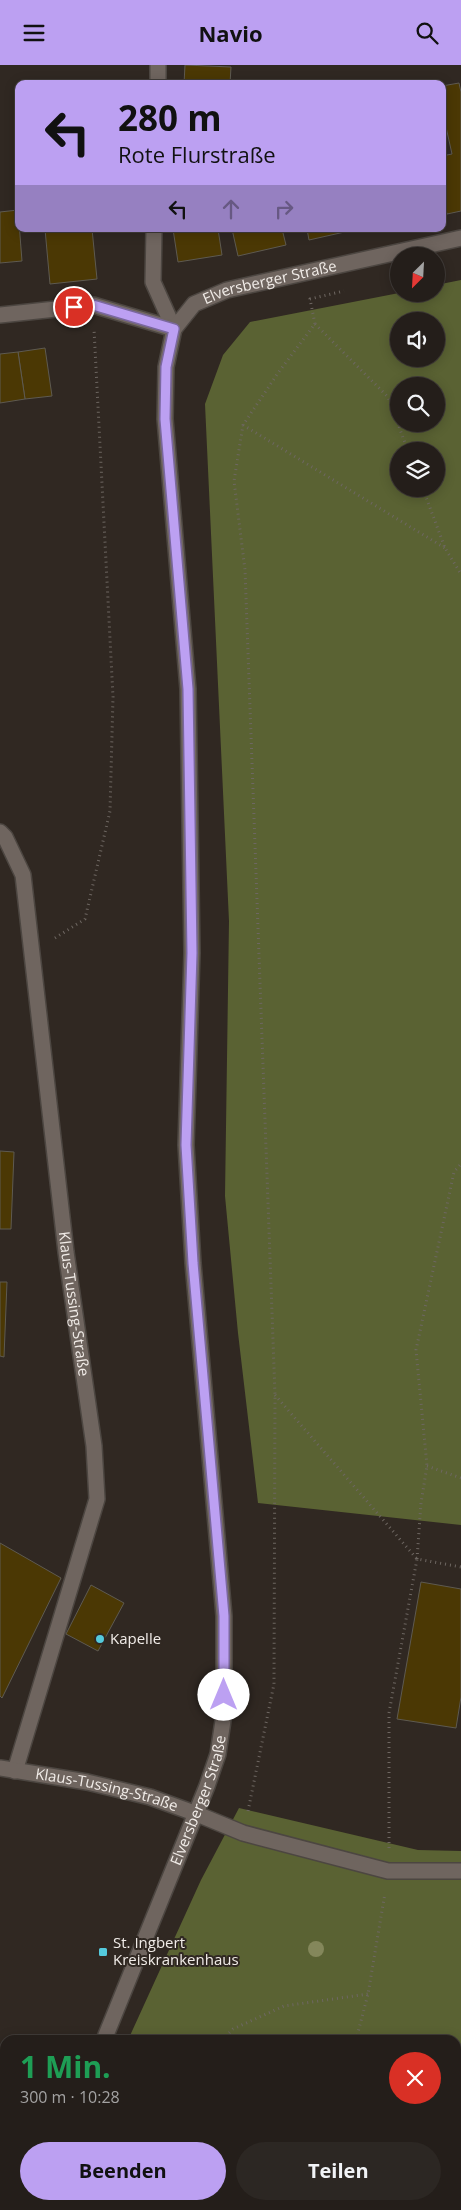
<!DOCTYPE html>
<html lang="de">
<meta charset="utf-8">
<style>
body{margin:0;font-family:"Open Sans",sans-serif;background:#2c2723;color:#f1f3f6;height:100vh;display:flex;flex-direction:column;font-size:19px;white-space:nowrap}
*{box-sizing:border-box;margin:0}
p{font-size:16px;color:#a3a2a2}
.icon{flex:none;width:28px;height:28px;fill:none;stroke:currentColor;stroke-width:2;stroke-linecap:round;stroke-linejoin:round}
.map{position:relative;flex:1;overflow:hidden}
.side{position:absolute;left:0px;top:1970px;width:461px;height:175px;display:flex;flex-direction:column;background:#241e1a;border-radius:15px 15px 0 0;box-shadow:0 2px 12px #0003,0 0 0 1px #413c39}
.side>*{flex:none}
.banner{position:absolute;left:15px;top:15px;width:431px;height:152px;border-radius:10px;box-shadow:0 2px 12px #0003,0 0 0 1px #413c39;background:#bca0f2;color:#111;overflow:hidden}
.needle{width:32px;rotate:204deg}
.controls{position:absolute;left:390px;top:182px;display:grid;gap:10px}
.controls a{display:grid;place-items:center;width:55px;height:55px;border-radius:50%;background:#241e1a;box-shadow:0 2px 12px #0003,0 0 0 1px #413c39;font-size:25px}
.pin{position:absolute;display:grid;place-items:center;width:42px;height:42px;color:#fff;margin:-21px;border:2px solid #fff;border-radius:50%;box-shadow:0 1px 5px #0007}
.me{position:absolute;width:55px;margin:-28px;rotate:0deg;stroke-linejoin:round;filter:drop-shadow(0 0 4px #0008)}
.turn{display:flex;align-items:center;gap:18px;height:105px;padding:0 20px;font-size:22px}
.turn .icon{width:65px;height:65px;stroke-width:2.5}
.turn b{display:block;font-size:35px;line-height:42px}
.lanes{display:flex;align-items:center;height:48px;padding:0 20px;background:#0003;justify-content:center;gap:25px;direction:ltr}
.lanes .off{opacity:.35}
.round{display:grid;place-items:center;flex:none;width:52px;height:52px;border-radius:26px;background:#2c2723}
.headline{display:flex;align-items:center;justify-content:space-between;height:85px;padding:0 20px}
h1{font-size:30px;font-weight:700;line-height:38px;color:#1e9e55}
.cta{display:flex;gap:10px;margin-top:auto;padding:10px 20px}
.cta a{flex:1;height:58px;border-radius:30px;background:#bca0f2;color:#111;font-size:20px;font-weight:700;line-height:58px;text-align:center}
.cta a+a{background:#2c2723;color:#f1f3f6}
header{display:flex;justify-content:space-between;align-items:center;height:65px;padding:0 20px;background:#bca0f2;color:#111;font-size:22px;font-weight:700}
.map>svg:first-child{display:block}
.forest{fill:#5a6233;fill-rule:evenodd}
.building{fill:#4b3804;stroke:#5e5a51}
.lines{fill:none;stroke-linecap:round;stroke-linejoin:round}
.service-casing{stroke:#4c4641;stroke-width:18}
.minor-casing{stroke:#4c4641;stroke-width:18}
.secondary-casing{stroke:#4c4641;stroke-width:18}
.path{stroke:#6e6762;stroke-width:3;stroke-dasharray:1 4;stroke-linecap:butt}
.service{stroke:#6f655f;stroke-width:15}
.minor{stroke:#6f655f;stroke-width:15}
.secondary{stroke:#6f655f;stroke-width:15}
.tree{fill:#84875b}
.route-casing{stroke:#7a689d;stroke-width:12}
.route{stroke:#bca0f2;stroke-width:9}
.poi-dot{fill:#54cadd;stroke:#302822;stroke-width:2}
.labels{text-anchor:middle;stroke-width:4;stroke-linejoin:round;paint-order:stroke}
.street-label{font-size:15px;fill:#f1ece8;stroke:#302822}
.poi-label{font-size:15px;fill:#f1ece8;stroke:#302822;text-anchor:start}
</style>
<header><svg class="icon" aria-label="menu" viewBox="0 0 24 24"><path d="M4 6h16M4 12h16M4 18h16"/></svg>Navio<svg class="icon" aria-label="search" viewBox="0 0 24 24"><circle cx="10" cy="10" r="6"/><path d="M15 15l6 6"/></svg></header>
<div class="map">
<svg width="461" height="2145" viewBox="0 0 461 2145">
<rect width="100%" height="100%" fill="#302822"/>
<g class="forest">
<path d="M461,215V1460L258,1438L238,1268L225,1131L229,856L205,339L223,290L250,257L399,228L436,229V220ZM399,256H436V294H399ZM399,321H436V359H399ZM399,386H436V424H399Z"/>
<polygon points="239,1743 418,1785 461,1786 461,2145 51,2145 53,2140 456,2140 456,1975 128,1975 201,1815"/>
</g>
<g class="building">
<polygon points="185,0 231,2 230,19 184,19"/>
<polygon points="459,18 461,27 461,146 447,149 442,129 442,91 452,89 442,44 442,21"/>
<polygon points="18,145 22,196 0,198 0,147"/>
<polygon points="45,164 92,164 97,214 50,219"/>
<polygon points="173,164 218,164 222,190 178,197"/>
<polygon points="232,164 282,164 286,180 238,191"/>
<polygon points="307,164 349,164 349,166 309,175"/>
<polygon points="45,283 52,331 25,334 18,287"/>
<polygon points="18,287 25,334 0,338 0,289"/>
<polygon points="0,1086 14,1087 11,1164 0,1164"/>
<polygon points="0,1217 7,1217 4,1292 0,1291"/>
<polygon points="0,1478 61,1513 2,1633 0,1631"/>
<polygon points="421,1517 461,1524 461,1632 456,1663 397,1654"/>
<polygon points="91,1520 124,1538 98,1586 66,1569"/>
<polygon points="0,1984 5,1987 5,2037 0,2048"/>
</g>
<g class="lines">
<g class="service-casing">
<polyline id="service" points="197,1749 243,1768 388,1806 461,1806"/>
</g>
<g class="minor-casing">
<g id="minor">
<polyline points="158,19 158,0"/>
<polyline points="154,164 153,217 174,264"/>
<polyline points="0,250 93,240 174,264"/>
<path id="s1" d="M0,767L5,772L23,810L66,1187L94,1381L97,1434L15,1706"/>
<path id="s2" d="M0,1703L87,1717L150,1732L197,1749"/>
</g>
</g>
<g class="secondary-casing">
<g id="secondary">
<path id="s3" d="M104,1975L207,1721L218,1689L224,1649V1551L193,1198L186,1080L192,888L188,624L165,354L166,302L174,264L194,239L227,225L461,173"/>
<polyline points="24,2145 26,2140"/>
</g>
</g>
<g class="path">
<polyline points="315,259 388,332 408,386"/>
<polyline points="243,360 445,483"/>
<polyline points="423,424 445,483 461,509"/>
<polyline points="55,873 85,854 110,746 113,632 94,264"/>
<polyline points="275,1330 417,1494"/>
<polyline points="427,1401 461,1413"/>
<polyline points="417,1494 421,1438 427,1401 416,1285 454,1107 461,1099"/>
<polyline points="248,1746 274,1619 275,1330 245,505 234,416 243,360 278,308 315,259 310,234 344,226"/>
<polyline points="389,1783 389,1648 417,1494 461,1502"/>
<polyline points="222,1975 233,1964 284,1941 368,1929"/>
<polyline points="356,1975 368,1929 385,1828"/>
<polyline points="421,2140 424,2145"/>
<polyline points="79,2145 81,2140"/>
<polyline points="297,2145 298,2140"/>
</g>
<use href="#service" class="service"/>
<use href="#minor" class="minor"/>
<use href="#secondary" class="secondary"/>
</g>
<circle class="tree" cx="316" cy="1884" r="8"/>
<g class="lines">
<g class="route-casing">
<polyline id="route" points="74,242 93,240 174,264 166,302 165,354 188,624 192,888 186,1080 193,1198 224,1551 224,1630"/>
</g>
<use href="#route" class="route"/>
</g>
<g class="poi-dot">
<circle cx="100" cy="1574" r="5"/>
<rect x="98" y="1882" width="10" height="10" rx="2.5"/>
</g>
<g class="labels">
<g class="street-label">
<text dy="5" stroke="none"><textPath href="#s3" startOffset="1848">Elversberger Straße</textPath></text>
<text dy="5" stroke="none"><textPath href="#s1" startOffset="481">Klaus-Tussing-Straße</textPath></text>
<text dy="5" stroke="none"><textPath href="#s2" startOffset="109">Klaus-Tussing-Straße</textPath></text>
<text dy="5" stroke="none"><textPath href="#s3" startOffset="258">Elversberger Straße</textPath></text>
</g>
<g class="poi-label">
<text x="110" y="1579">Kapelle</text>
<text x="113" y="1883">St. Ingbert<tspan x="113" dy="17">Kreiskrankenhaus</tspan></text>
</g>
</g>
</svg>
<div class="controls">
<a><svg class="needle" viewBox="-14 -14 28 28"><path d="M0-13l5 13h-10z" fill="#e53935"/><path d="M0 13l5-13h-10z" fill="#a3a2a2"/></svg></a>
<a><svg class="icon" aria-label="sound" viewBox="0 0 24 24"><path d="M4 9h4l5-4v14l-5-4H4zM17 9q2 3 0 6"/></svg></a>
<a><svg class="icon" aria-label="search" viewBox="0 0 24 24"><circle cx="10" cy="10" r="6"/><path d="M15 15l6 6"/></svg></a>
<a><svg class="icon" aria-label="layers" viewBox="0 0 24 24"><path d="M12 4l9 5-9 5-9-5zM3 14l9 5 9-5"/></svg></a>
</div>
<div class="pin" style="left:74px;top:242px;background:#d93025"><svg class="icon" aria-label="arrive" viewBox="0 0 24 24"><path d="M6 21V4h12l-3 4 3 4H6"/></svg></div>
<svg class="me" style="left:224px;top:1630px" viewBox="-20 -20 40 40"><circle r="19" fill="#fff"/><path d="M0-13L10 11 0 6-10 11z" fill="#bca0f2"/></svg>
<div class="banner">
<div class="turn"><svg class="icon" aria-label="left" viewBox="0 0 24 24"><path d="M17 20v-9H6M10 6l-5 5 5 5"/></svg><div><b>280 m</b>Rote Flurstraße</div></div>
<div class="lanes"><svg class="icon" aria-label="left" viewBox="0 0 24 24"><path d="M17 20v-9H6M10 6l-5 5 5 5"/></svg><svg class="icon off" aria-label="ahead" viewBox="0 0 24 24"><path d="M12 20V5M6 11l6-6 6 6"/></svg><svg class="icon off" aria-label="right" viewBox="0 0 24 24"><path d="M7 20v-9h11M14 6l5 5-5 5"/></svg></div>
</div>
<section class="side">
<div class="headline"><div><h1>1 Min.</h1><p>300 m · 10:28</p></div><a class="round" style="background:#d93025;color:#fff"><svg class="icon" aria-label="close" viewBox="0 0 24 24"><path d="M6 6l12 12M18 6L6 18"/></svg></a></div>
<div class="cta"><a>Beenden</a><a>Teilen</a></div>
</section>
</div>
